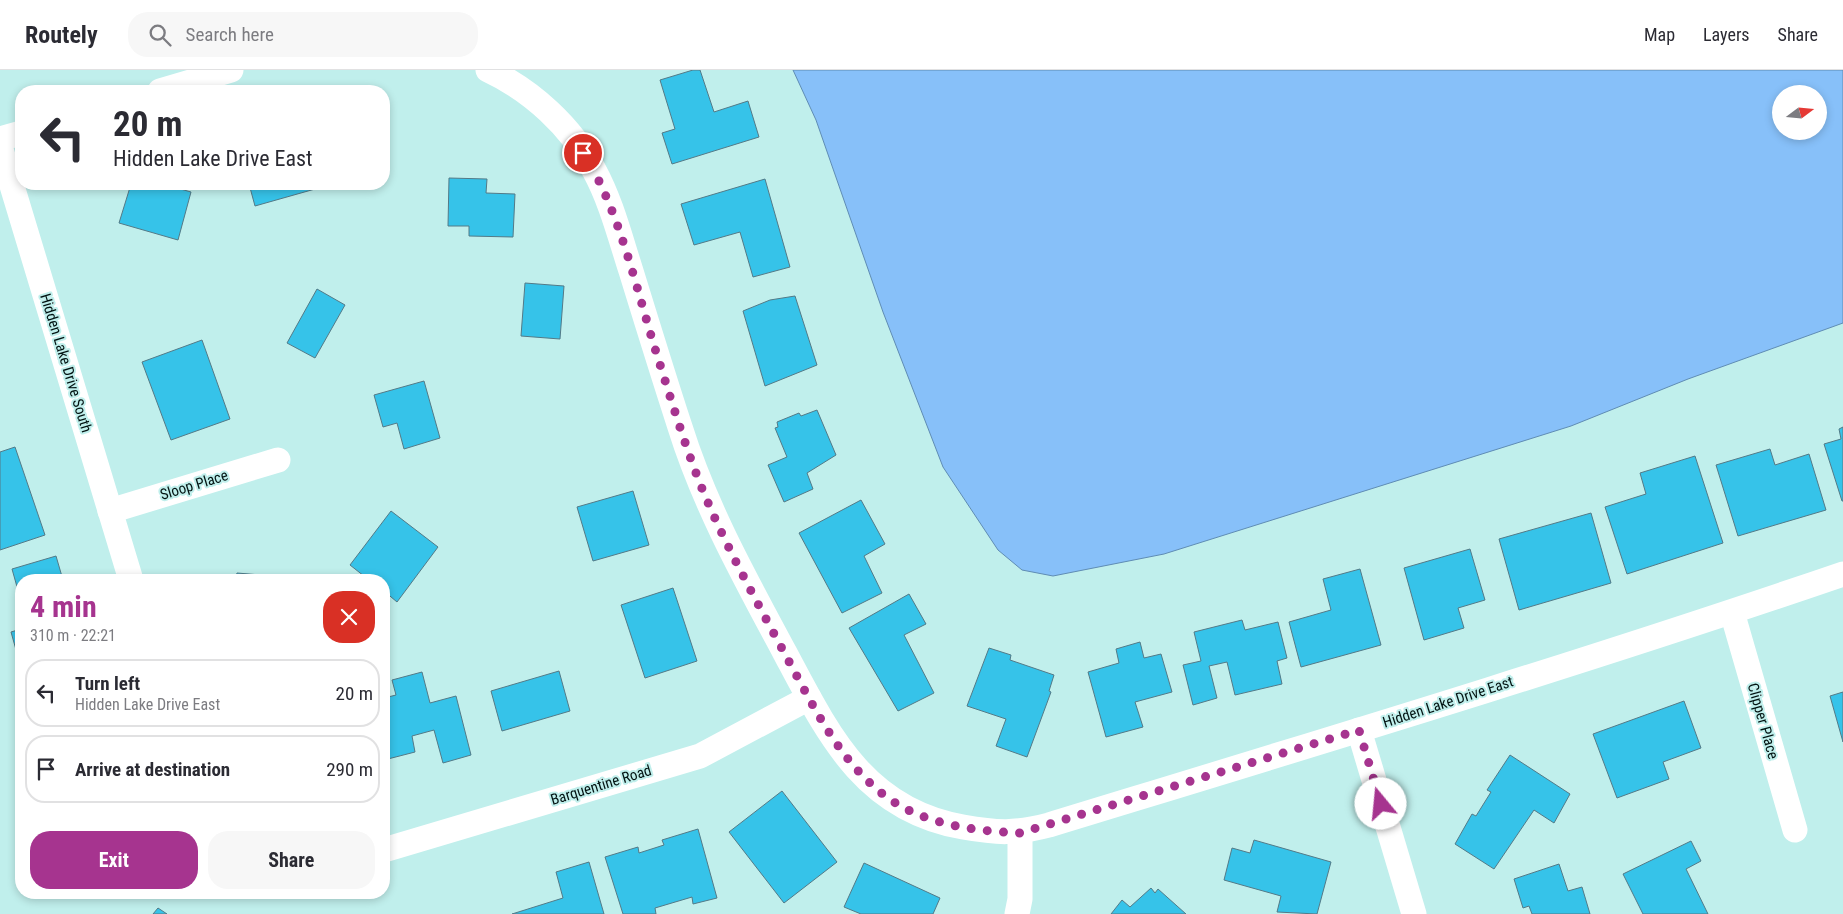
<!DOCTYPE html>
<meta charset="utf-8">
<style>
body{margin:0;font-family:"Roboto Condensed",sans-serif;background:#f7f7f7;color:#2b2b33;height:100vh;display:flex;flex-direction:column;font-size:19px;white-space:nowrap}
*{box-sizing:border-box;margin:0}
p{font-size:16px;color:#7c7c81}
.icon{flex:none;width:28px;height:28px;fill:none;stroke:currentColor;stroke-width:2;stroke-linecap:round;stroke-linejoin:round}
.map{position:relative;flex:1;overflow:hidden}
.panel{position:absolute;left:15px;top:504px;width:375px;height:325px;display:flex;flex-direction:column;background:#fff;border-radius:20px;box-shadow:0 2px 8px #0003}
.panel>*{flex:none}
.top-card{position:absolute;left:15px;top:15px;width:375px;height:105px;border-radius:20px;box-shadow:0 2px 8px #0003;background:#fff;color:#2b2b33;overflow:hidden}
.needle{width:32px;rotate:74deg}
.buttons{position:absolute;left:1772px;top:15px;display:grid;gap:10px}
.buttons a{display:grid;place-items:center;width:55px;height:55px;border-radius:50%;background:#fff;box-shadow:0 2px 8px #0003;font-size:25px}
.pin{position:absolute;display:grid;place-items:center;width:42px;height:42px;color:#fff;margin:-21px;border:2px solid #fff;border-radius:50%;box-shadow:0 1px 5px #0007}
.me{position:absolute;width:55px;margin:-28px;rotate:343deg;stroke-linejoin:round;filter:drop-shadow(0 0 4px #0008)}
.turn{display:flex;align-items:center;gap:18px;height:105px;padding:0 15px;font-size:22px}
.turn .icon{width:65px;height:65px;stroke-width:2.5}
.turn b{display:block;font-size:35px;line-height:42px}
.round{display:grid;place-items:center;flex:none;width:52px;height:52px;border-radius:20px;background:#f7f7f7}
.overview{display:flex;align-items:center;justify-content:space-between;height:85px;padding:0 15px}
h1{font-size:30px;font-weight:700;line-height:38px;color:#a6348f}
.cta{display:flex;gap:10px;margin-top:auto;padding:10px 15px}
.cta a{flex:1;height:58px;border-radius:20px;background:#a6348f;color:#fff;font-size:20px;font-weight:700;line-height:58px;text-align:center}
.cta a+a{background:#f7f7f7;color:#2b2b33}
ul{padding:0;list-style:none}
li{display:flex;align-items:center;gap:15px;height:68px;margin:0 10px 8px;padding:0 5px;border:2px solid #e1e1e2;border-radius:20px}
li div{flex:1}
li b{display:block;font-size:19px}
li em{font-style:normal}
header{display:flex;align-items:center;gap:30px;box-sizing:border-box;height:70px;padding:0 25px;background:#fff;border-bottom:1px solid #e1e1e2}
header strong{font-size:24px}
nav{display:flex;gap:28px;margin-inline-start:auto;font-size:18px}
.search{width:350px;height:45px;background:#f7f7f7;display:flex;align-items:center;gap:12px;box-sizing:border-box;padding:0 18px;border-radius:20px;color:#7c7c81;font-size:19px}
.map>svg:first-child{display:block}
.water{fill:#87c0f9;stroke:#5f8cb4;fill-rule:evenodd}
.building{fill:#36c3e9;stroke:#537a87}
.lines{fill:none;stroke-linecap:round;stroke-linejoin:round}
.minor{stroke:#fff;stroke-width:25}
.route{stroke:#a6348f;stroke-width:9;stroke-dasharray:0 16.2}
.labels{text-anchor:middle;stroke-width:4;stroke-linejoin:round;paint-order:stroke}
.street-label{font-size:15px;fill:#031312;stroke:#c0efec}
</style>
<header>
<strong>Routely</strong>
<div class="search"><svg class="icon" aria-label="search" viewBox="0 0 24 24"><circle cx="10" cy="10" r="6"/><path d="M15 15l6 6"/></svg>Search here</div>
<nav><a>Map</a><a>Layers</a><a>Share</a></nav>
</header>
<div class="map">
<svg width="1843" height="844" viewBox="0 0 1843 844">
<rect width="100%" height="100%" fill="#c0efec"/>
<path class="water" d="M793,0H1843V253L1688,309L1571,356L1164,484L1053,506L1022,500L998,480L943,397L883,242L816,50ZM1781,24H1819V61H1781Z"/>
<g class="building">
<polygon points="693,0 700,0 714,42 748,31 759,67 672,94 662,63 675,59 660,10"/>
<polygon points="449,108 487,109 486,123 515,124 513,167 469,166 469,156 448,156"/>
<polygon points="765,109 790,197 753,207 740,162 694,175 681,134"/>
<polygon points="131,114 163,114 191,122 178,170 119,153"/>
<polygon points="249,114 313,114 315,119 255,136"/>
<polygon points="525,213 564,216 560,269 521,266"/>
<polygon points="317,219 345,235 315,288 287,273"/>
<polygon points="795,226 817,295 765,316 743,241 770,230"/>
<polygon points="202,270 230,349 171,370 142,292"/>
<polygon points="424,311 440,368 404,379 397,353 383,357 374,325"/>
<polygon points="817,340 836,385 807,403 813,419 784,432 768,395 787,387 775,358 778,357 777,352 799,343 801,346"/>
<polygon points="1843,357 1843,431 1842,431 1824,374 1841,369 1839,359"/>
<polygon points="15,377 45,465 0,480 0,382"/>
<polygon points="1770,379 1775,395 1809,384 1826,440 1738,466 1716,395"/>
<polygon points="1695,386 1723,473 1627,504 1605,437 1646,424 1640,403"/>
<polygon points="633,421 649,475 593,491 577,437"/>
<polygon points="861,430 885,474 864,486 882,523 842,543 799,463"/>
<polygon points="391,441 438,477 397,532 384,521 384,510 369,510 350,495"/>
<polygon points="1591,443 1611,513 1519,540 1499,469"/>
<polygon points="1470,479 1485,530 1458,538 1464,558 1424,570 1404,498"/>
<polygon points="56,486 63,510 21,510 21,531 12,499"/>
<polygon points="1360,499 1381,575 1301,597 1289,552 1331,540 1323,509"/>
<polygon points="237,503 308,509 235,510"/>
<polygon points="673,518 697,591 645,608 621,535"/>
<polygon points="909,524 926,554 904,565 934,623 898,641 849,558"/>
<polygon points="1242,550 1245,560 1278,552 1287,588 1277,591 1282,614 1235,625 1227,592 1209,596 1217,628 1193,635 1183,595 1201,591 1194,562"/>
<polygon points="21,559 21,594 20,594 11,562"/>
<polygon points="1140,572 1144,588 1161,584 1172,622 1135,632 1143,657 1106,667 1088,602 1119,593 1116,579"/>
<polygon points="989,578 1011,585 1010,590 1054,605 1049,621 1051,622 1027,687 996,676 1006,649 967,636"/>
<polygon points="559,601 570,641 502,661 491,621"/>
<polygon points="422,602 430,633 456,626 471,685 443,693 434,660 412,666 415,682 384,690 384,628 396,625 392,610"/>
<polygon points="1843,622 1843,672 1830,626"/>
<polygon points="1684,631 1701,678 1663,692 1669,709 1617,728 1593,664"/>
<polygon points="1510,685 1570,724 1554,753 1534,740 1494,799 1455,774 1472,744 1476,746 1491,722 1487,720"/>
<polygon points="782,721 837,792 784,833 729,762"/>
<polygon points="698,759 717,828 693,834 692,827 655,838 656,844 623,844 605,787 638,777 639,783 664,775 662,770"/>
<polygon points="1254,770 1331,792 1317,844 1277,842 1281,826 1224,810 1232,778 1250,783"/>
<polygon points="1691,771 1701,791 1686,799 1708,844 1643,844 1623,804"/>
<polygon points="589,792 604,844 512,844 563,828 556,802"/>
<polygon points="864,793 940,828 933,844 861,844 844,837"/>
<polygon points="1559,794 1568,821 1582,817 1590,844 1532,844 1529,836 1523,838 1514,809"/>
<polygon points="1151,818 1155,823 1158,819 1186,844 1111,844 1122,830 1130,837"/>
<polygon points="158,838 167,844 153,844"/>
</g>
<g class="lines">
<g class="minor">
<path d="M488,0C531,20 572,57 594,100C611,131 620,167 631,201C647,253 663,305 680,357C705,437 746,510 785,583C828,664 864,740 963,757C997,763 1015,764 1049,755C1314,674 1580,594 1843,504"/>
<polyline points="160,21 231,0"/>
<polyline points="0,69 21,63"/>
<polyline points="0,76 131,510"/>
<polyline points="110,441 278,390"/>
<polyline points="1732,542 1795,760"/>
<polyline points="1359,660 1414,844"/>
<polyline points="384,780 700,686 809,628"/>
<polyline points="1017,844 1020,829 1020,763"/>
</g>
</g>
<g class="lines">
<path class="route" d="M583,83C619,137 637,222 657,285C671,329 684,373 701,416C725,475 756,530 786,586C814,637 840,693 888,728C926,755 975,761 1020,763L1359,660L1381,734"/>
</g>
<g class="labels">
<g class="street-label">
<text transform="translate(66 293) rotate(73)" y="5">Hidden Lake Drive South</text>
<text transform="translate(194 415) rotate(-17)" y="5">Sloop Place</text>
<text transform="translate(1448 632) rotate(-18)" y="5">Hidden Lake Drive East</text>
<text transform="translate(1763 651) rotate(74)" y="5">Clipper Place</text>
<text transform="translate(601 715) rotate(-17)" y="5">Barquentine Road</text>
</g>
</g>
</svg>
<div class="buttons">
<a><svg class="needle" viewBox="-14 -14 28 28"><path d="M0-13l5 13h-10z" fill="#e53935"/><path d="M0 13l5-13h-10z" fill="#7c7c81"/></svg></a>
</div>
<div class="pin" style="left:583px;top:83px;background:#d93025"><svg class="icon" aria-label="arrive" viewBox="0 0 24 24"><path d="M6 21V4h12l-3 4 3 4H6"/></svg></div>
<svg class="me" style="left:1381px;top:734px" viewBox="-20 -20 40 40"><circle r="19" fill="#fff"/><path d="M0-13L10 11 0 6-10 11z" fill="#a6348f"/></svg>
<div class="top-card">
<div class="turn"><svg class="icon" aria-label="left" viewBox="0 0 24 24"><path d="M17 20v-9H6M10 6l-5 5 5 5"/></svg><div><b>20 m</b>Hidden Lake Drive East</div></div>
</div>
<section class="panel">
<div class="overview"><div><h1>4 min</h1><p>310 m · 22:21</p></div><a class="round" style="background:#d93025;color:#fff"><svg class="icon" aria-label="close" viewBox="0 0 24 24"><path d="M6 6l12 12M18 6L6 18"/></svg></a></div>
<ul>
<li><svg class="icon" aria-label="left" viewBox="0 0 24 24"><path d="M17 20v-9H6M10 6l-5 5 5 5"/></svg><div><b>Turn left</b><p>Hidden Lake Drive East</p></div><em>20 m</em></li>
<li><svg class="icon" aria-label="arrive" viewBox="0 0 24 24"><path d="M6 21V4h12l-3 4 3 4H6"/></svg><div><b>Arrive at destination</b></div><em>290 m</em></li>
</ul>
<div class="cta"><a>Exit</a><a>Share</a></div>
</section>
</div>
